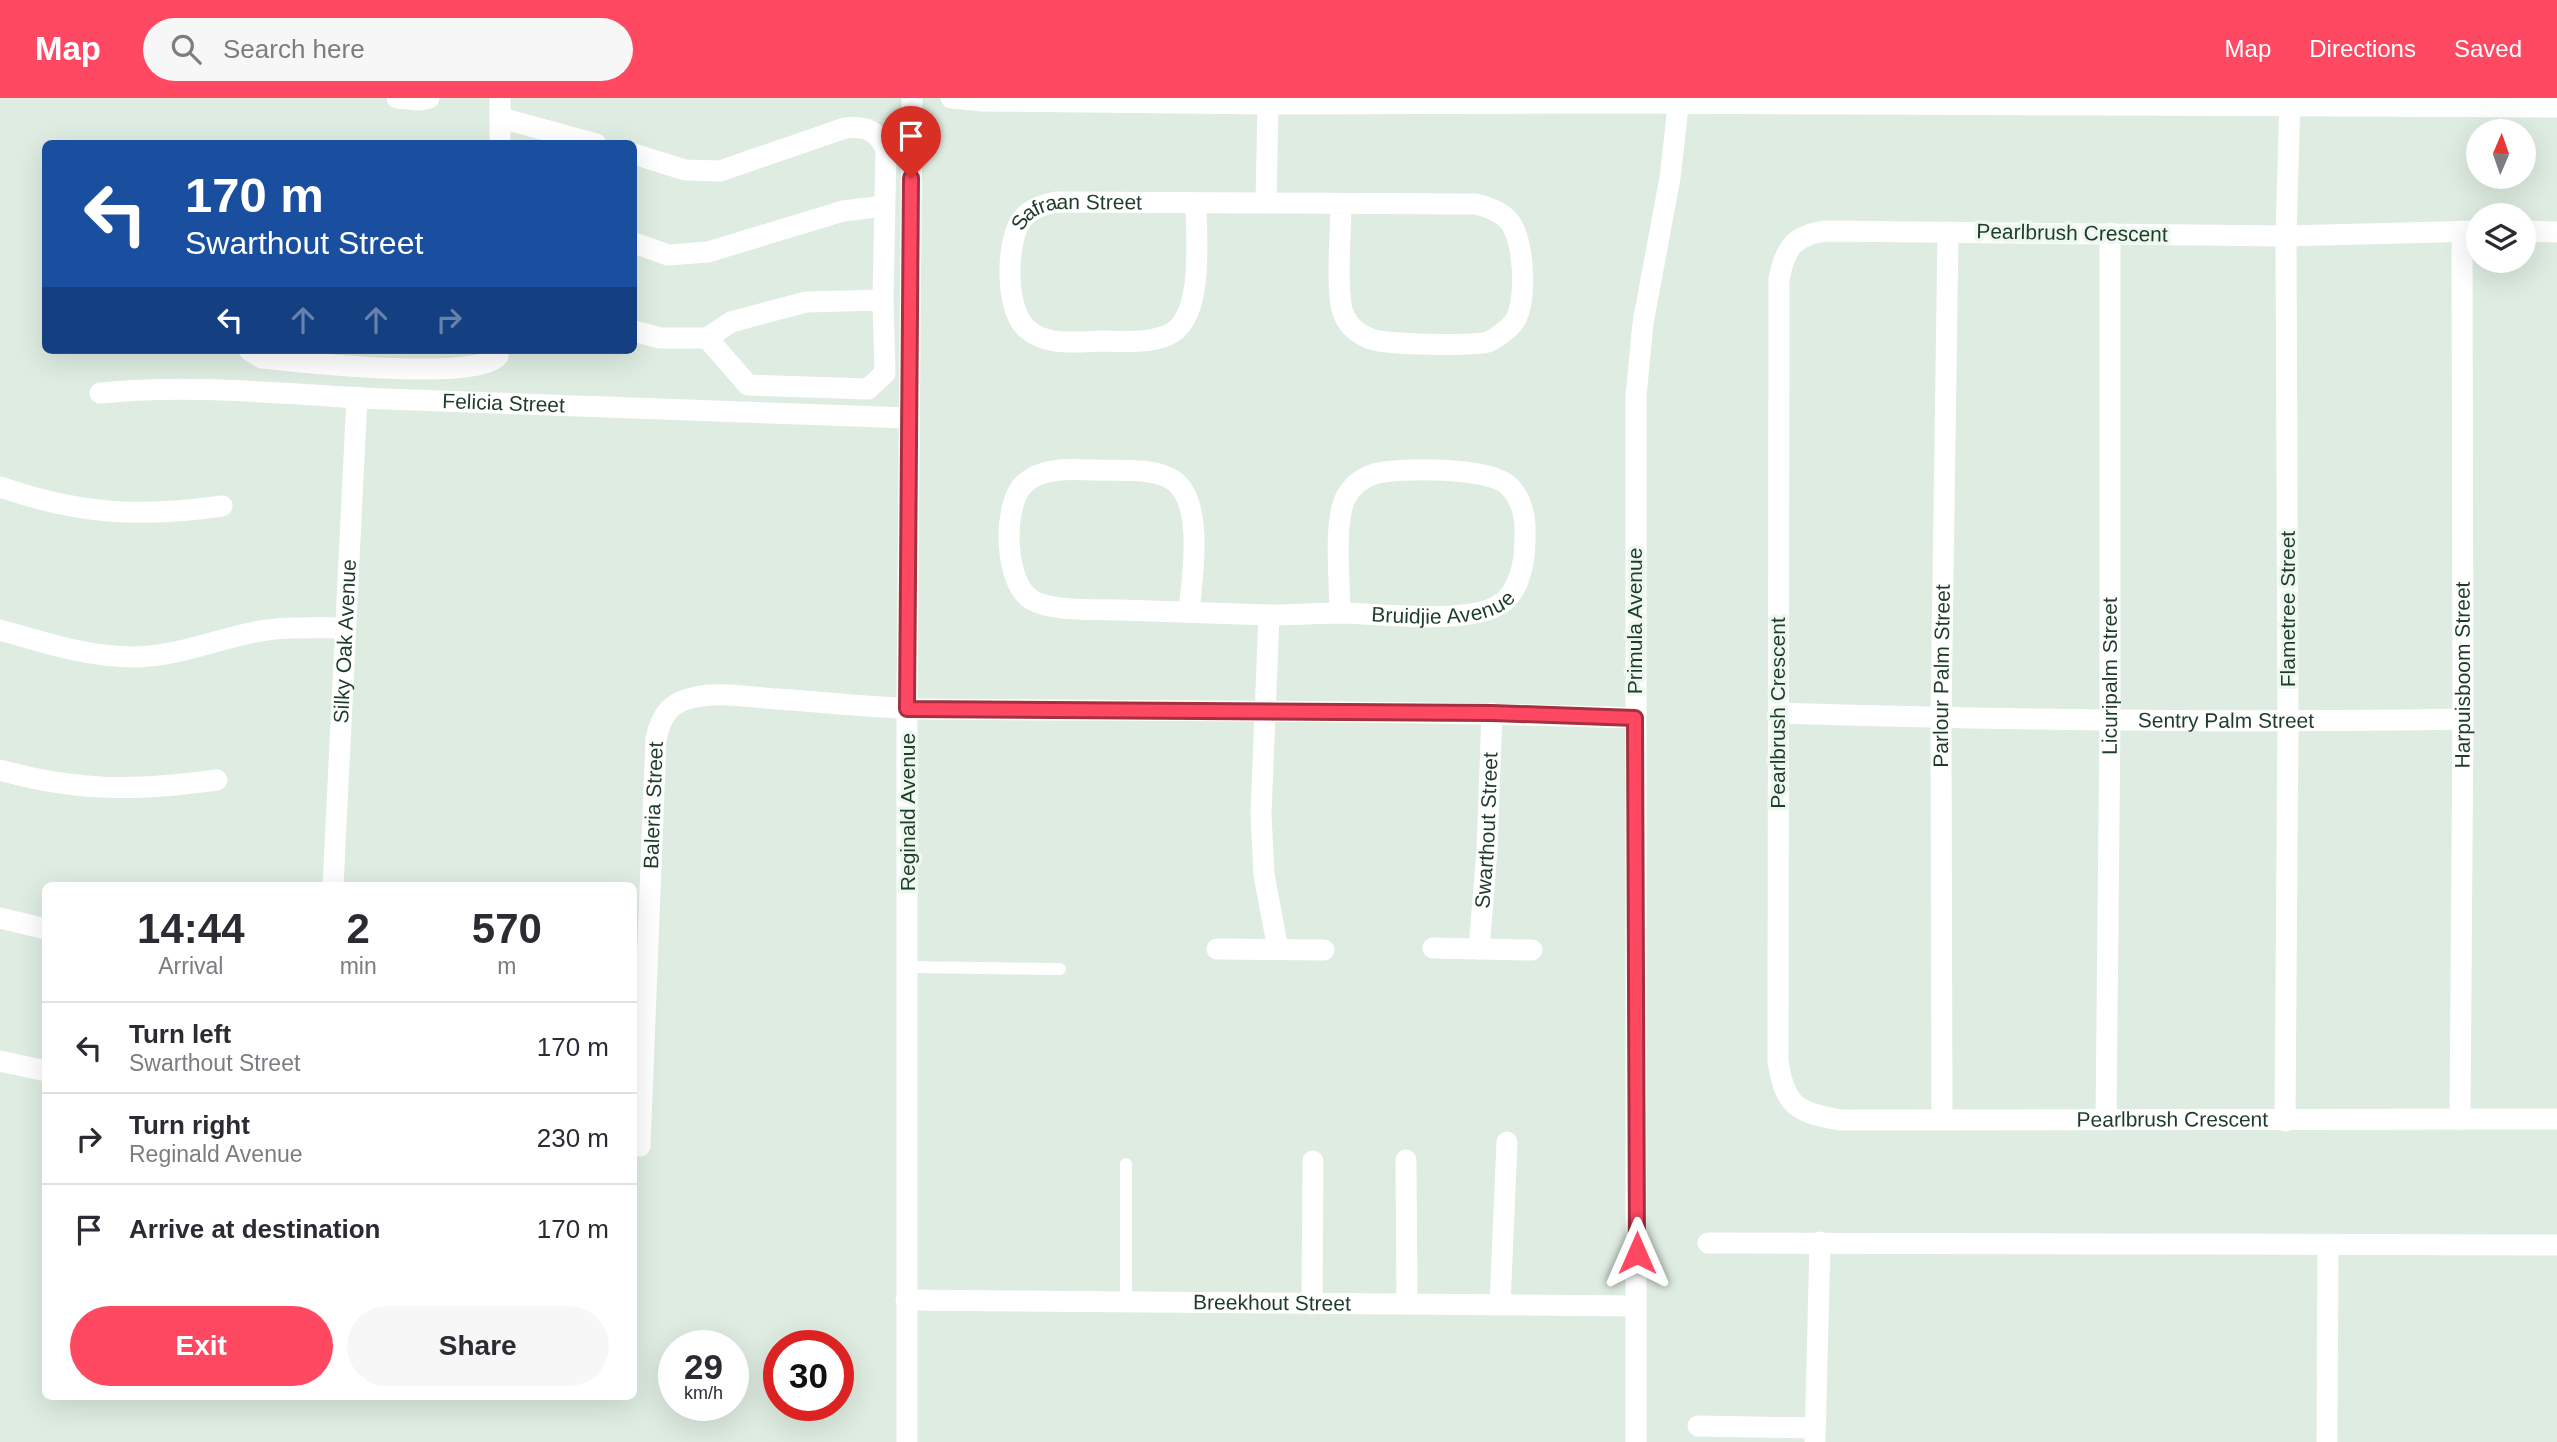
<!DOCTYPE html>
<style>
body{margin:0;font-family:Helvetica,sans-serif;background:#f7f7f7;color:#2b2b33;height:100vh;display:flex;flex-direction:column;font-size:26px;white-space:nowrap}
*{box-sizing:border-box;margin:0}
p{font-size:23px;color:#7c7c81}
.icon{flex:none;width:38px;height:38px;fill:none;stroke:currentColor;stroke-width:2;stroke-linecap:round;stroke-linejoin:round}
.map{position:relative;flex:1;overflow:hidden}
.sheet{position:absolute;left:42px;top:784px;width:595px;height:518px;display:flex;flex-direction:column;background:#fff;border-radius:10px;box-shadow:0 7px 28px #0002}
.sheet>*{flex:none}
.top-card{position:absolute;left:42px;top:42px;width:595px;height:214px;border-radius:10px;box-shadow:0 7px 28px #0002;background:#1a4fa0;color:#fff;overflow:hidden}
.needle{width:46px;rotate:2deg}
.tools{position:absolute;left:2466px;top:21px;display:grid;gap:14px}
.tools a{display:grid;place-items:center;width:70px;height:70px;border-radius:50%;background:#fff;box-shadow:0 7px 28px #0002;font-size:35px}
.speed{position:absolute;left:658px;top:1232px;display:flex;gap:14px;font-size:35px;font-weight:700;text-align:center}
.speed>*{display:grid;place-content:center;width:91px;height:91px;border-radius:50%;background:#fff;box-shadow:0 7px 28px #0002;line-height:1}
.speed small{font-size:18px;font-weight:400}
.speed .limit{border:10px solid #d22;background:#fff;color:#111}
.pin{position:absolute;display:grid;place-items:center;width:60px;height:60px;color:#fff;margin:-72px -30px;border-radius:50% 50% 50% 0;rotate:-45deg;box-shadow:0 0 7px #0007}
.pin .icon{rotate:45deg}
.me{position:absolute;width:77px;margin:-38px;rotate:0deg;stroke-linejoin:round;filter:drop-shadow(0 0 5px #0008)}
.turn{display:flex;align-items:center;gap:24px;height:147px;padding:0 28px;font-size:32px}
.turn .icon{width:91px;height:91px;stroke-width:2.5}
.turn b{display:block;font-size:49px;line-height:60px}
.lanes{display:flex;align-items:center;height:66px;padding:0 28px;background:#0003;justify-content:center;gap:35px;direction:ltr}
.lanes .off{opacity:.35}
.eta{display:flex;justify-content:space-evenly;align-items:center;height:119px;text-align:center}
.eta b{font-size:42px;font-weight:700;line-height:49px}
.primary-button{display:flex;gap:14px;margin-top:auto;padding:14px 28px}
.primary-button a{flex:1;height:80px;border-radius:42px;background:#ff4962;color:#fff;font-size:28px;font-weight:700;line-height:80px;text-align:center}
.primary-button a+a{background:#f7f7f7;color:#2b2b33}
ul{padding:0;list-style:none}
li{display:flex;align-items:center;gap:21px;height:91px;padding:0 28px;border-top:2px solid #e1e1e2}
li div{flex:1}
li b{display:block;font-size:26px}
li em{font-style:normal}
header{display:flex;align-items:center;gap:42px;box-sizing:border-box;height:98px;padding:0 35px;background:#ff4962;color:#fff}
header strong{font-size:33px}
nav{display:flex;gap:38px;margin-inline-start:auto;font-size:24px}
.search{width:490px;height:63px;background:#f7f7f7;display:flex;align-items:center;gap:18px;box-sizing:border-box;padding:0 24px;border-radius:38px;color:#7c7c81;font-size:26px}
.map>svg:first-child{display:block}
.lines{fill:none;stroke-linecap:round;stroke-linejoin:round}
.lane{stroke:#fff;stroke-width:12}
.street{stroke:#fff;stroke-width:21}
.route-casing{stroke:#a62f40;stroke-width:18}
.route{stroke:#ff4962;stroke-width:12}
.labels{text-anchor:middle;stroke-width:7;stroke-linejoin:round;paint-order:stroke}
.street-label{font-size:21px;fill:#1e3d29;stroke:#eff8f0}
</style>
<header>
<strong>Map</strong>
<div class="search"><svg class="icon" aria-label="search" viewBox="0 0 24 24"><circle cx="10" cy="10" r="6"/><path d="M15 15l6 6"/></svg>Search here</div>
<nav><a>Map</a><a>Directions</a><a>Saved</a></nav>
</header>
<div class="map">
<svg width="2557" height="1344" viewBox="0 0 2557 1344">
<rect width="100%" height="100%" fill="#deece1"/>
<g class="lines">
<g class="lane">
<polyline points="908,869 1060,871"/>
<polyline points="1126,1204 1126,1066"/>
</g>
<g class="street">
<polyline points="397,0 420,2 429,0"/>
<polyline points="500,0 500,46"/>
<polyline points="951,0 983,3 1268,6 1625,5 2557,9"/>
<path d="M1268,6L1266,105L1476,106C1489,110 1500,113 1509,123C1524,141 1527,199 1516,221C1512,227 1507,232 1501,236C1497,239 1493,242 1488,244C1470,248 1388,247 1371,241C1360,237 1349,229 1344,217C1335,199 1341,130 1341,106"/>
<polyline points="501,20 596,46"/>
<path d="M634,56L685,72L720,73L845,30C867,28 875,32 886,50L883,202"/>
<path id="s1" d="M1196,107C1196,139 1205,221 1168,237C1147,246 1122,243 1099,243C1075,244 1046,248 1027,231C1005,212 1006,148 1020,124C1029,111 1042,107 1056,104L1266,105"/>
<path id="s2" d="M2478,133L2286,138L1826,133C1794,137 1785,150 1779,181L1778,963C1785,1009 1797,1014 1840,1022L2557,1021"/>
<polyline points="2524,133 2557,134"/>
<polyline points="634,145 668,157 708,154 843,113 884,108"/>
<polyline points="634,233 660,240 707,240 731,224 806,204 883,202 885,275 868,291 748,287 707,240"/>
<path d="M249,252L262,260C301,264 475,284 498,258V252"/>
<path id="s3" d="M100,295C195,285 290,297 385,301C560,307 734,314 909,320"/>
<path d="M0,389C78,416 140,420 222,408"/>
<path d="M1189,514C1192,481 1205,404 1173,382C1152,369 1118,373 1095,372C1072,371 1042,369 1024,386C1002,407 1004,486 1032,502C1052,514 1098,511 1121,512C1170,514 1220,515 1269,517"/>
<path d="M0,532C45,545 88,559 135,559C178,558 214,542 255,534C284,528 316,530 345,530"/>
<path id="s4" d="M1778,615C2006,622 2235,625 2463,621"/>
<path d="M0,672C79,694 136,693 217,682"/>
<path id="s5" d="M333,788L357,299"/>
<polyline points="0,820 46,831"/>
<polyline points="1433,850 1532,852"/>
<polyline points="1217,851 1324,852"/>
<path id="s6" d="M1278,851L1264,777L1261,716L1269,517C1294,517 1319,515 1344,515C1384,516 1463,526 1497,508C1515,499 1521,478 1524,459C1526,434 1528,407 1509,388C1490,369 1400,369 1374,376C1362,380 1352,388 1346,399C1333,423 1340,486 1340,515"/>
<path id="s7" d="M1479,851L1487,752L1492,615"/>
<polyline points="0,963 46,973"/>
<path id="s8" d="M2460,1021L2463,621L2462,133"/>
<path id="s9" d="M1942,1022L1941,620L1948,134"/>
<path id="s10" d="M2106,1022L2110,621V135"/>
<polyline points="2285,1023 2288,624 2286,138 2290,0"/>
<path id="s11" d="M640,1048L656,641C661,617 671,603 696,599C722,594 750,599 776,601C825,604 875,610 924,611C1161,613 1398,612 1635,620"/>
<polyline points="1406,1062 1407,1205"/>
<polyline points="1708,1145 2557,1147"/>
<path id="s12" d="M906,1202L1636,1208"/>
<polyline points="1312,1206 1313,1063"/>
<polyline points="1500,1207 1507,1044"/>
<polyline points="1698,1328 1815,1330"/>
<polyline points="907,1344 907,611 912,0"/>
<polyline points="1636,1344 1636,298 1643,225 1670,80 1679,0"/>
<polyline points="1815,1344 1820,1144"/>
<polyline points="2327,1344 2328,1147"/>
</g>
</g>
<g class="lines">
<g class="route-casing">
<polyline id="route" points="911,80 907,611 1492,615 1635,620 1637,1155"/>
</g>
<use href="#route" class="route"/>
</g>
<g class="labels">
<g class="street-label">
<text dy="7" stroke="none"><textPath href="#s1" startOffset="457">Safraan Street</textPath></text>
<text transform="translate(2072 135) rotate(1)" y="7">Pearlbrush Crescent</text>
<text dy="7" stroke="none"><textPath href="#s3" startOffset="404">Felicia Street</textPath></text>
<text dy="7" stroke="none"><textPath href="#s6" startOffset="511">Bruidjie Avenue</textPath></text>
<text transform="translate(2288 511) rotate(-90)" y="7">Flametree Street</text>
<text transform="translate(1635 523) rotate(-90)" y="7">Primula Avenue</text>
<text dy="7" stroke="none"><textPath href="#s5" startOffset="245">Silky Oak Avenue</textPath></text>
<text dy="7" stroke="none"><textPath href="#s8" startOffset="444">Harpuisboom Street</textPath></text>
<text dy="7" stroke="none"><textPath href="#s9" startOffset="444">Parlour Palm Street</textPath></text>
<text dy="7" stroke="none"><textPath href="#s10" startOffset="444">Licuripalm Street</textPath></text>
<text transform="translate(1778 615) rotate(-90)" y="7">Pearlbrush Crescent</text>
<text dy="7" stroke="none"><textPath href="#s4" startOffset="448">Sentry Palm Street</textPath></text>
<text dy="7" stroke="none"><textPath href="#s11" startOffset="341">Baleria Street</textPath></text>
<text transform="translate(908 714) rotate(-90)" y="7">Reginald Avenue</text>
<text dy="7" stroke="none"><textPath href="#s7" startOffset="119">Swarthout Street</textPath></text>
<text dy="7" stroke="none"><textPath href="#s2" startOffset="1936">Pearlbrush Crescent</textPath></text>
<text dy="7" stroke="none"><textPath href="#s12" startOffset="366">Breekhout Street</textPath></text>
</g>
</g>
</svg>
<div class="tools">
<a><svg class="needle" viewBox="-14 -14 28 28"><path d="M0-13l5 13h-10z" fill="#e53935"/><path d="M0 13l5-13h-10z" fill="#7c7c81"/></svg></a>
<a><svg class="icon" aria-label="layers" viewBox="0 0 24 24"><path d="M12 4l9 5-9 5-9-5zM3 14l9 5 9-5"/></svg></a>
</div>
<div class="speed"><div>29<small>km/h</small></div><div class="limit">30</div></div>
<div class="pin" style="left:911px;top:80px;background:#d93025"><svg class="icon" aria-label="arrive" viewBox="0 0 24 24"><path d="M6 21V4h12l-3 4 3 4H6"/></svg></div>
<svg class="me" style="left:1637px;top:1155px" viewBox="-20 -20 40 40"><path d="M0-17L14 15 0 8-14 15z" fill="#ff4962" stroke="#fff" stroke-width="4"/></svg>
<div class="top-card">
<div class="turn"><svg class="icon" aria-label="left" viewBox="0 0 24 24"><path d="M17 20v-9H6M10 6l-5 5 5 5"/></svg><div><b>170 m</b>Swarthout Street</div></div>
<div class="lanes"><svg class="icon" aria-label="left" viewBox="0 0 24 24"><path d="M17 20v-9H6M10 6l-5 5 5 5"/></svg><svg class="icon off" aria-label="ahead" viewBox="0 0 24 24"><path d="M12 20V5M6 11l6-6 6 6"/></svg><svg class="icon off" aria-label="ahead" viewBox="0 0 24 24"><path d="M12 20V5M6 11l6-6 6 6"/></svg><svg class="icon off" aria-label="right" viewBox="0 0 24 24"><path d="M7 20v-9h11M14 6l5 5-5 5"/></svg></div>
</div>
<section class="sheet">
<div class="eta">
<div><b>14:44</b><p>Arrival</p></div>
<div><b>2</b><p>min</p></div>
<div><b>570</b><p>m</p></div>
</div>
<ul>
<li><svg class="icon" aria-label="left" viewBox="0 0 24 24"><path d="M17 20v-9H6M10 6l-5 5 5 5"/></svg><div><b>Turn left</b><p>Swarthout Street</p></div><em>170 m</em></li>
<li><svg class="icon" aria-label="right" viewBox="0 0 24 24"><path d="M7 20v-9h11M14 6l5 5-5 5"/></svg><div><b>Turn right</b><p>Reginald Avenue</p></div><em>230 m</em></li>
<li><svg class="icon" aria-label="arrive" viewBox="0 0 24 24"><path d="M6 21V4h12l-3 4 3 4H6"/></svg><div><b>Arrive at destination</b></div><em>170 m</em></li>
</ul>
<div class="primary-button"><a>Exit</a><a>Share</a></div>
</section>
</div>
